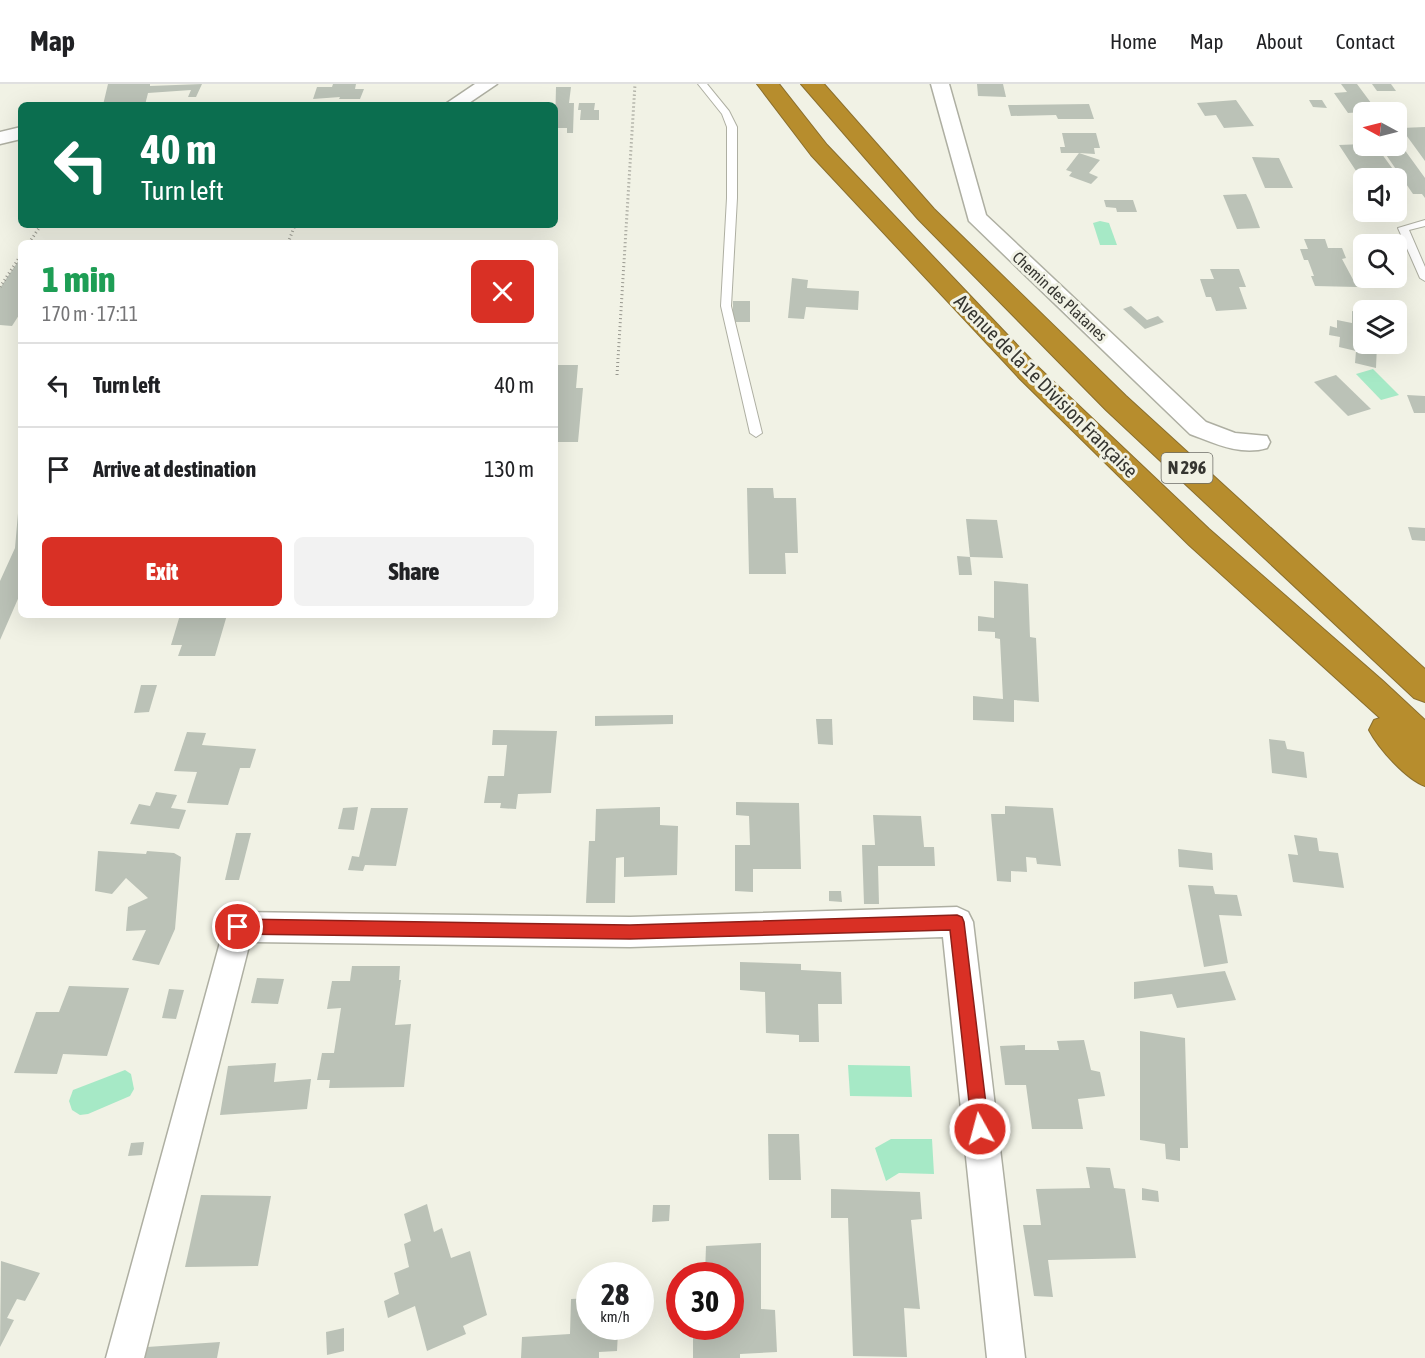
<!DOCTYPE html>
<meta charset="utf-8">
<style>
body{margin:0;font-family:"Asap Condensed",sans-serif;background:#f2f2f2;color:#202124;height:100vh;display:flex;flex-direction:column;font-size:22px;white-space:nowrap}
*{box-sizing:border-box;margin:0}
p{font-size:20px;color:#757577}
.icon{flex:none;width:33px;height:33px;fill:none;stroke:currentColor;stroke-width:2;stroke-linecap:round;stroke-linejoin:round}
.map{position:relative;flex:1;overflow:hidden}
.side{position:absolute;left:18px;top:156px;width:540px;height:378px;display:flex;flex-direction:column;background:#fff;border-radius:9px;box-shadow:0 6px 24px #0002}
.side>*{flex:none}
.guide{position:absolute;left:18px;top:18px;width:540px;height:126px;border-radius:9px;box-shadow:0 6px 24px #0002;background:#0b6e4f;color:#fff;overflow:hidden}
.needle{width:39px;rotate:277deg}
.buttons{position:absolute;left:1353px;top:18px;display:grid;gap:12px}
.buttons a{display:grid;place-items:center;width:54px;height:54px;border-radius:9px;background:#fff;box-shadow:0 6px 24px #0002;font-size:30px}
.speed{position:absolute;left:576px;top:1178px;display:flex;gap:12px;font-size:30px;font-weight:700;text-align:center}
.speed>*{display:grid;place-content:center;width:78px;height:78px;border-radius:50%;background:#fff;box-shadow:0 6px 24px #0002;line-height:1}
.speed small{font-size:15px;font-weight:400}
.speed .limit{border:9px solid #d22;background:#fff;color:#111}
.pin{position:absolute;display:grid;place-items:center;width:51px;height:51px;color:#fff;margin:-26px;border:3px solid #fff;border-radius:50%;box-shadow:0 2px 6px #0007}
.me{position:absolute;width:66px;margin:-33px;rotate:353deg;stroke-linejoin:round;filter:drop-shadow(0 0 4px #0008)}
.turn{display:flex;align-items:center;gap:21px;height:126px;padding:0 24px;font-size:27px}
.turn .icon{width:78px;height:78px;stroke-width:2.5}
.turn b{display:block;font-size:42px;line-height:51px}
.round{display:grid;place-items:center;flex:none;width:63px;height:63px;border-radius:9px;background:#f2f2f2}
.overview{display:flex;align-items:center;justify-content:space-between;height:102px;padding:0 24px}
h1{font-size:36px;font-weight:800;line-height:45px;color:#1e9e55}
.cta{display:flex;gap:12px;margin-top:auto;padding:12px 24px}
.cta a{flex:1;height:69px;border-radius:9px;background:#d93025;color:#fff;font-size:24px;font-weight:800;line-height:69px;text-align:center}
.cta a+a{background:#f2f2f2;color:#202124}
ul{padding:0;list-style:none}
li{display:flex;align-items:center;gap:18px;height:84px;padding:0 24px;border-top:2px solid #e0e0e0}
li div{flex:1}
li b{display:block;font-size:22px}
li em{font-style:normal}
header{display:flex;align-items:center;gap:36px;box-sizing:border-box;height:84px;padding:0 30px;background:#fff;border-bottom:2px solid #e0e0e0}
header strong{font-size:28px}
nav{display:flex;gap:33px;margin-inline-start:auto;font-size:21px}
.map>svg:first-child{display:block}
.water{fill:#a6e9c6}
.building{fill:#bbc2b7}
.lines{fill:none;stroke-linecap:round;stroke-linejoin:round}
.lane-casing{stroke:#aeafa2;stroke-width:2}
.street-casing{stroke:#aeafa2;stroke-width:3}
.highway-casing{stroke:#8a6f2e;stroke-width:2}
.path{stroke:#98988f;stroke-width:3;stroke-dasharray:1 3;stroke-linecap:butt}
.lane{fill:#fff;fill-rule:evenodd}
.street{fill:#fff;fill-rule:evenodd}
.highway{fill:#b78d2d;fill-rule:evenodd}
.route{fill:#d93025;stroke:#8d1f18;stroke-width:1.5}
.labels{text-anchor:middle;stroke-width:6;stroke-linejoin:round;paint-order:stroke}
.far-street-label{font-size:16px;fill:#363631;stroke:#f1f2e5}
.shield{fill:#f1f2e5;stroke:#6e6e67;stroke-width:1.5}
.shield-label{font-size:18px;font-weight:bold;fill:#363631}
.street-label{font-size:20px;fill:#363631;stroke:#f1f2e5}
</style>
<header>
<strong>Map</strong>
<nav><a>Home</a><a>Map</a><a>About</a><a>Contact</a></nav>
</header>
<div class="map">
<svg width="1425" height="1274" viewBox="0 0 1425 1274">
<rect width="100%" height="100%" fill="#f1f2e5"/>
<g class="water">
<polygon points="1100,137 1109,139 1117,161 1100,161 1093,139"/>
<polygon points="1373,285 1399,311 1381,316 1356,290"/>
<polygon points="848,981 910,982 912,1013 850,1012"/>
<polygon points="125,986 131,990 134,1005 130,1012 88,1030 80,1031 72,1026 69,1017 73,1006"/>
<polygon points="891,1055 932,1055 934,1090 899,1089 886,1097 875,1064"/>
</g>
<g class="building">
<polygon points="108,0 150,0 150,2 202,0 196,13 188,13 191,6 148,9 145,21 103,21"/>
<polygon points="333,0 356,0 355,5 364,5 360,15 339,15 340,13 313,15 317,3 332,3"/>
<polygon points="977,0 1003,0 1006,13 978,12"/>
<polygon points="1341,0 1357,0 1377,27 1348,29 1334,9 1347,8"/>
<polygon points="1372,0 1391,0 1396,7 1377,7"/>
<polygon points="556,3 571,3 569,19 574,19 573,49 567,49 567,44 555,44"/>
<polygon points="1236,16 1254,42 1224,44 1216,31 1205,32 1197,19"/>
<polygon points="1309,16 1322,16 1327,24 1313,23"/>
<polygon points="579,19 595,19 594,26 599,26 599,36 580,36 581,26 578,26"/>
<polygon points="1089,20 1094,35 1058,35 1056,31 1011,32 1008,21"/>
<polygon points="1425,43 1425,77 1401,44"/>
<polygon points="1062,49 1096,49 1100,64 1094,64 1095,70 1079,69 1100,76 1089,89 1098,93 1091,100 1069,92 1072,88 1066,86 1079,69 1061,69 1060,63 1065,63"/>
<polygon points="1396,54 1425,94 1425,114 1422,110 1413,110 1380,62 1396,62"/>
<polygon points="1364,60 1364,62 1376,62 1403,99 1396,100 1396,94 1364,94 1364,99 1339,61"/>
<polygon points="1252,73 1279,74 1293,104 1265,104"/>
<polygon points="1246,110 1250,118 1260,144 1237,145 1223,111"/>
<polygon points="1104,116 1133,116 1137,128 1117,128 1116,124 1106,123"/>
<polygon points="1304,155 1325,155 1328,164 1342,164 1346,174 1342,175 1357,203 1315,202 1311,192 1314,192 1308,176 1304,176 1300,165 1308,165"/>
<polygon points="21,173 21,228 12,242 0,241 0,204"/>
<polygon points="1210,185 1239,185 1246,203 1239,203 1247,225 1216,227 1211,213 1206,213 1200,195 1214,195"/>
<polygon points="792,194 808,196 807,204 859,207 858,226 806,223 804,235 788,234"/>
<rect x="733" y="217" width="17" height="21"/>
<polygon points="1131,222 1147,236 1158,232 1164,238 1145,245 1123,225"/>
<polygon points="1352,227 1364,230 1364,260 1377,260 1376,284 1355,279 1356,267 1339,263 1340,253 1329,251 1330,242 1337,244 1337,236 1352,239"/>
<polygon points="555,281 578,281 576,304 583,304 578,358 555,358"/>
<polygon points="1336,291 1371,325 1348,332 1314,298"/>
<polygon points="1407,311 1425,312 1425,329 1414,329"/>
<polygon points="747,404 773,404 774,414 796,414 798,469 785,469 786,490 749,490"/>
<polygon points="21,428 21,508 0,556 0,497 15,464 18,429"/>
<polygon points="966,435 997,436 1003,474 970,473"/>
<polygon points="1408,443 1425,444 1425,457 1412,456"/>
<polygon points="957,472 970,473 972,491 959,491"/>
<polygon points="994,497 1028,500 1030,553 1036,554 1039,618 1014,616 1014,638 973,636 973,612 1003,615 1000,555 995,554 995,548 978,547 978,532 994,534"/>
<polygon points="180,531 227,531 215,572 178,572 182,561 171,561"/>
<polygon points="141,601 157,601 149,628 134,629"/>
<polygon points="673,631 673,640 595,642 595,632"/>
<polygon points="816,635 832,635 833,661 818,660"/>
<polygon points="493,646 557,647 551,709 518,710 516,725 500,724 501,719 484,719 488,692 504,692 507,661 492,661"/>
<polygon points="187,648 206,649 202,661 256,665 250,684 240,684 228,721 187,719 197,688 174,687"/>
<polygon points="1269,655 1285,657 1287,665 1304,668 1307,694 1272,689"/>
<polygon points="156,708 177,711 171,724 186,726 179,745 130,740 139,720 150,722"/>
<polygon points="736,718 799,719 801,785 753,785 753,808 735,807 735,761 750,761 749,732 736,731"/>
<polygon points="1005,722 1053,724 1061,782 1037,780 1036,774 1026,773 1027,788 1011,787 1011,798 997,797 991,730 1005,730"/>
<polygon points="358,723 354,746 338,745 343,724"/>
<polygon points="660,723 660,741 678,742 677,791 624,793 624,773 616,774 615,819 586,819 589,757 595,757 596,725"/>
<polygon points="371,724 408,724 396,782 365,781 363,787 348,786 352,772 359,773"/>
<polygon points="873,731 921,732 924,763 934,763 935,782 878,782 879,820 864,820 862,761 875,761"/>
<polygon points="236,749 251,749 239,796 225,796"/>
<polygon points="1294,751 1317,754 1319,767 1338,769 1344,804 1293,798 1288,770 1298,771"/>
<polygon points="1178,765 1212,769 1213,786 1179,783"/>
<polygon points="98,767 146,770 147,767 174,769 181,773 175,845 159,881 132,876 146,846 126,847 128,823 148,814 126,794 112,810 95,807"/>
<polygon points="1188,801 1213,802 1215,810 1237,811 1242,832 1219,831 1228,879 1204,883"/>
<polygon points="829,807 841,807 842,818 829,817"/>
<polygon points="740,878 801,880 801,886 841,888 842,920 818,920 819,958 799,958 799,951 766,949 765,908 740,906"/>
<polygon points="352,882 400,882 399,896 401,896 395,941 411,940 404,1003 329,1004 330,996 317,996 322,969 334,969 341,924 327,925 332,897 350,897"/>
<polygon points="1225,887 1236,916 1177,924 1172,910 1134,915 1134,898"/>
<polygon points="257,894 284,895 278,920 251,919"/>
<polygon points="69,902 129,904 107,972 63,970 57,990 14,989 36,928 59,928"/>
<polygon points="169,905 184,906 176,935 162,934"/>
<polygon points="1140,947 1185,954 1188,1064 1180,1064 1180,1077 1166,1075 1165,1060 1140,1056"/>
<polygon points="1084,956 1091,986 1100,988 1105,1012 1078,1015 1083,1045 1032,1045 1026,1001 1005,1001 1000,962 1025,961 1025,966 1059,966 1057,957"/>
<polygon points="276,979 274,998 311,995 307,1025 220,1031 228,982"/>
<polygon points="768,1050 799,1050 801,1096 769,1096"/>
<polygon points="144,1058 142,1071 128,1072 131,1059"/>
<polygon points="1086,1083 1110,1084 1114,1104 1125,1105 1136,1174 1048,1176 1053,1213 1034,1212 1023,1141 1041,1141 1036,1105 1090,1104"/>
<polygon points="1142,1104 1158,1107 1159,1118 1142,1116"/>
<polygon points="831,1105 920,1108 922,1135 911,1136 920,1225 904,1224 907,1273 853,1272 848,1134 831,1134"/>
<polygon points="201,1111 271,1112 258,1182 185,1183"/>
<polygon points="427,1120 434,1148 442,1144 451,1174 470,1167 487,1231 463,1242 466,1250 427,1267 415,1222 388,1234 384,1217 399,1210 394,1189 409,1183 404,1160 411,1157 404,1130"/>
<polygon points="653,1121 670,1121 669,1137 652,1138"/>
<polygon points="761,1159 761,1225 775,1226 777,1268 740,1270 740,1274 693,1274 693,1250 703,1249 704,1242 730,1242 730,1191 705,1191 706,1162"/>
<polygon points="1,1177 40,1189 25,1217 17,1215 7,1234 14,1236 0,1263"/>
<polygon points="590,1214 590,1242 606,1242 606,1248 618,1248 617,1267 599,1268 599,1274 521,1274 522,1253 570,1250 571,1215"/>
<polygon points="344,1244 344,1267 327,1271 326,1248"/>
<polygon points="220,1258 217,1274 145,1274 147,1263"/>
</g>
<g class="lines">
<g class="lane-casing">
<g id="lane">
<polygon points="698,0 707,0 729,27 737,43 737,114 731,222 762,349 756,353 750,349 721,222 727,114 727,43 722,30"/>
<polygon points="1425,136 1425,142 1409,146 1425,183 1425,197 1420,194 1398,144"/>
</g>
</g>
<g class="street-casing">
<g id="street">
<polygon points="475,0 497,0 466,21 444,21"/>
<path d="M931,0H949L986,131L1206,338L1235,349L1267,352L1270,358L1267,364C1240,372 1214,359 1190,350L969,137Z"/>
<polygon points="21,43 21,55 0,60 0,48"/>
<polygon points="957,823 968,828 973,838 1025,1274 987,1274 943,853 630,863 250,858 144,1274 106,1274 227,833 238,828 630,833"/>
</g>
</g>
<g class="highway-casing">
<g id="highway">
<path d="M757,0H779L827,61L1038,283L1209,445L1383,597L1425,636V702C1406,695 1379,665 1369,646L1374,636L1380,634L1189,461L1020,295L811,71Z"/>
<polygon points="801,0 824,0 934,125 1126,312 1425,585 1425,618 1414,614 1106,326 918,135"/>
</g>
</g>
<g class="path">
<polyline points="29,159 41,141"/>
<polyline points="288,159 295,141"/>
<polyline points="0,203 21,171"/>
<polyline points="617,291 635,0"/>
</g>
<use href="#lane" class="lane"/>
<use href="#street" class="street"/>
<use href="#highway" class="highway"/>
</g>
<polygon class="route" points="957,831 962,833 964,838 989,1045 986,1051 980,1053 974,1051 972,1045 950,846 630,855 238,850 233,848 230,843 233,838 238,835 630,841"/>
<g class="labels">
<g class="far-street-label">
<text transform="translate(1060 212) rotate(43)" y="6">Chemin des Platanes</text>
</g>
<rect class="shield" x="1161.5" y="369" width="51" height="30" rx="4.5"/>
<g class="shield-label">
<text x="1187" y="390">N 296</text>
</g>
<g class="street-label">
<text transform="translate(1046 302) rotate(45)" y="7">Avenue de la 1e Division Française</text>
</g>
</g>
</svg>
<div class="buttons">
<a><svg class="needle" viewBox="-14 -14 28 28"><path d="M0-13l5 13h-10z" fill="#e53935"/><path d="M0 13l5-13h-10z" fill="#757577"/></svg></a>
<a><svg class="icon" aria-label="sound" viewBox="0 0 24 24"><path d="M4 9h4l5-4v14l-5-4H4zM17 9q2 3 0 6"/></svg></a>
<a><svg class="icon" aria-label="search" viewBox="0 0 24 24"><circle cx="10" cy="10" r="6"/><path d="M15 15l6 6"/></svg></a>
<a><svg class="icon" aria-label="layers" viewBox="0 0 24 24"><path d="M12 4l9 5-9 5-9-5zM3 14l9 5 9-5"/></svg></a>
</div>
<div class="speed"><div>28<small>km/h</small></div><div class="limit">30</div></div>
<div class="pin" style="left:238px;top:843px;background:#d93025"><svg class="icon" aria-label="arrive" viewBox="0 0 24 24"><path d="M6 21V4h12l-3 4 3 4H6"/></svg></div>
<svg class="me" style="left:980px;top:1045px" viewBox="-20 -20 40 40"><circle r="17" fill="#d93025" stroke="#fff" stroke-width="3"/><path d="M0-11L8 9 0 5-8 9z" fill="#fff"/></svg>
<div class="guide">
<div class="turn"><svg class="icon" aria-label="left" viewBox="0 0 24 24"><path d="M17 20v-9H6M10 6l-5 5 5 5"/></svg><div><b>40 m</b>Turn left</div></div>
</div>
<section class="side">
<div class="overview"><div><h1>1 min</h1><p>170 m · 17:11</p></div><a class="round" style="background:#d93025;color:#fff"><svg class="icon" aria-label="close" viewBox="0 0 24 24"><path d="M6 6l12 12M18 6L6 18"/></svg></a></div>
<ul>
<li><svg class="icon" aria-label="left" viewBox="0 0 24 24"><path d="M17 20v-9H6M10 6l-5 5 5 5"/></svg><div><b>Turn left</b></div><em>40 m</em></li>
<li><svg class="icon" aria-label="arrive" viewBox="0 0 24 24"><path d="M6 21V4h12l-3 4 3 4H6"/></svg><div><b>Arrive at destination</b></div><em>130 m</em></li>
</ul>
<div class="cta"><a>Exit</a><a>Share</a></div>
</section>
</div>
